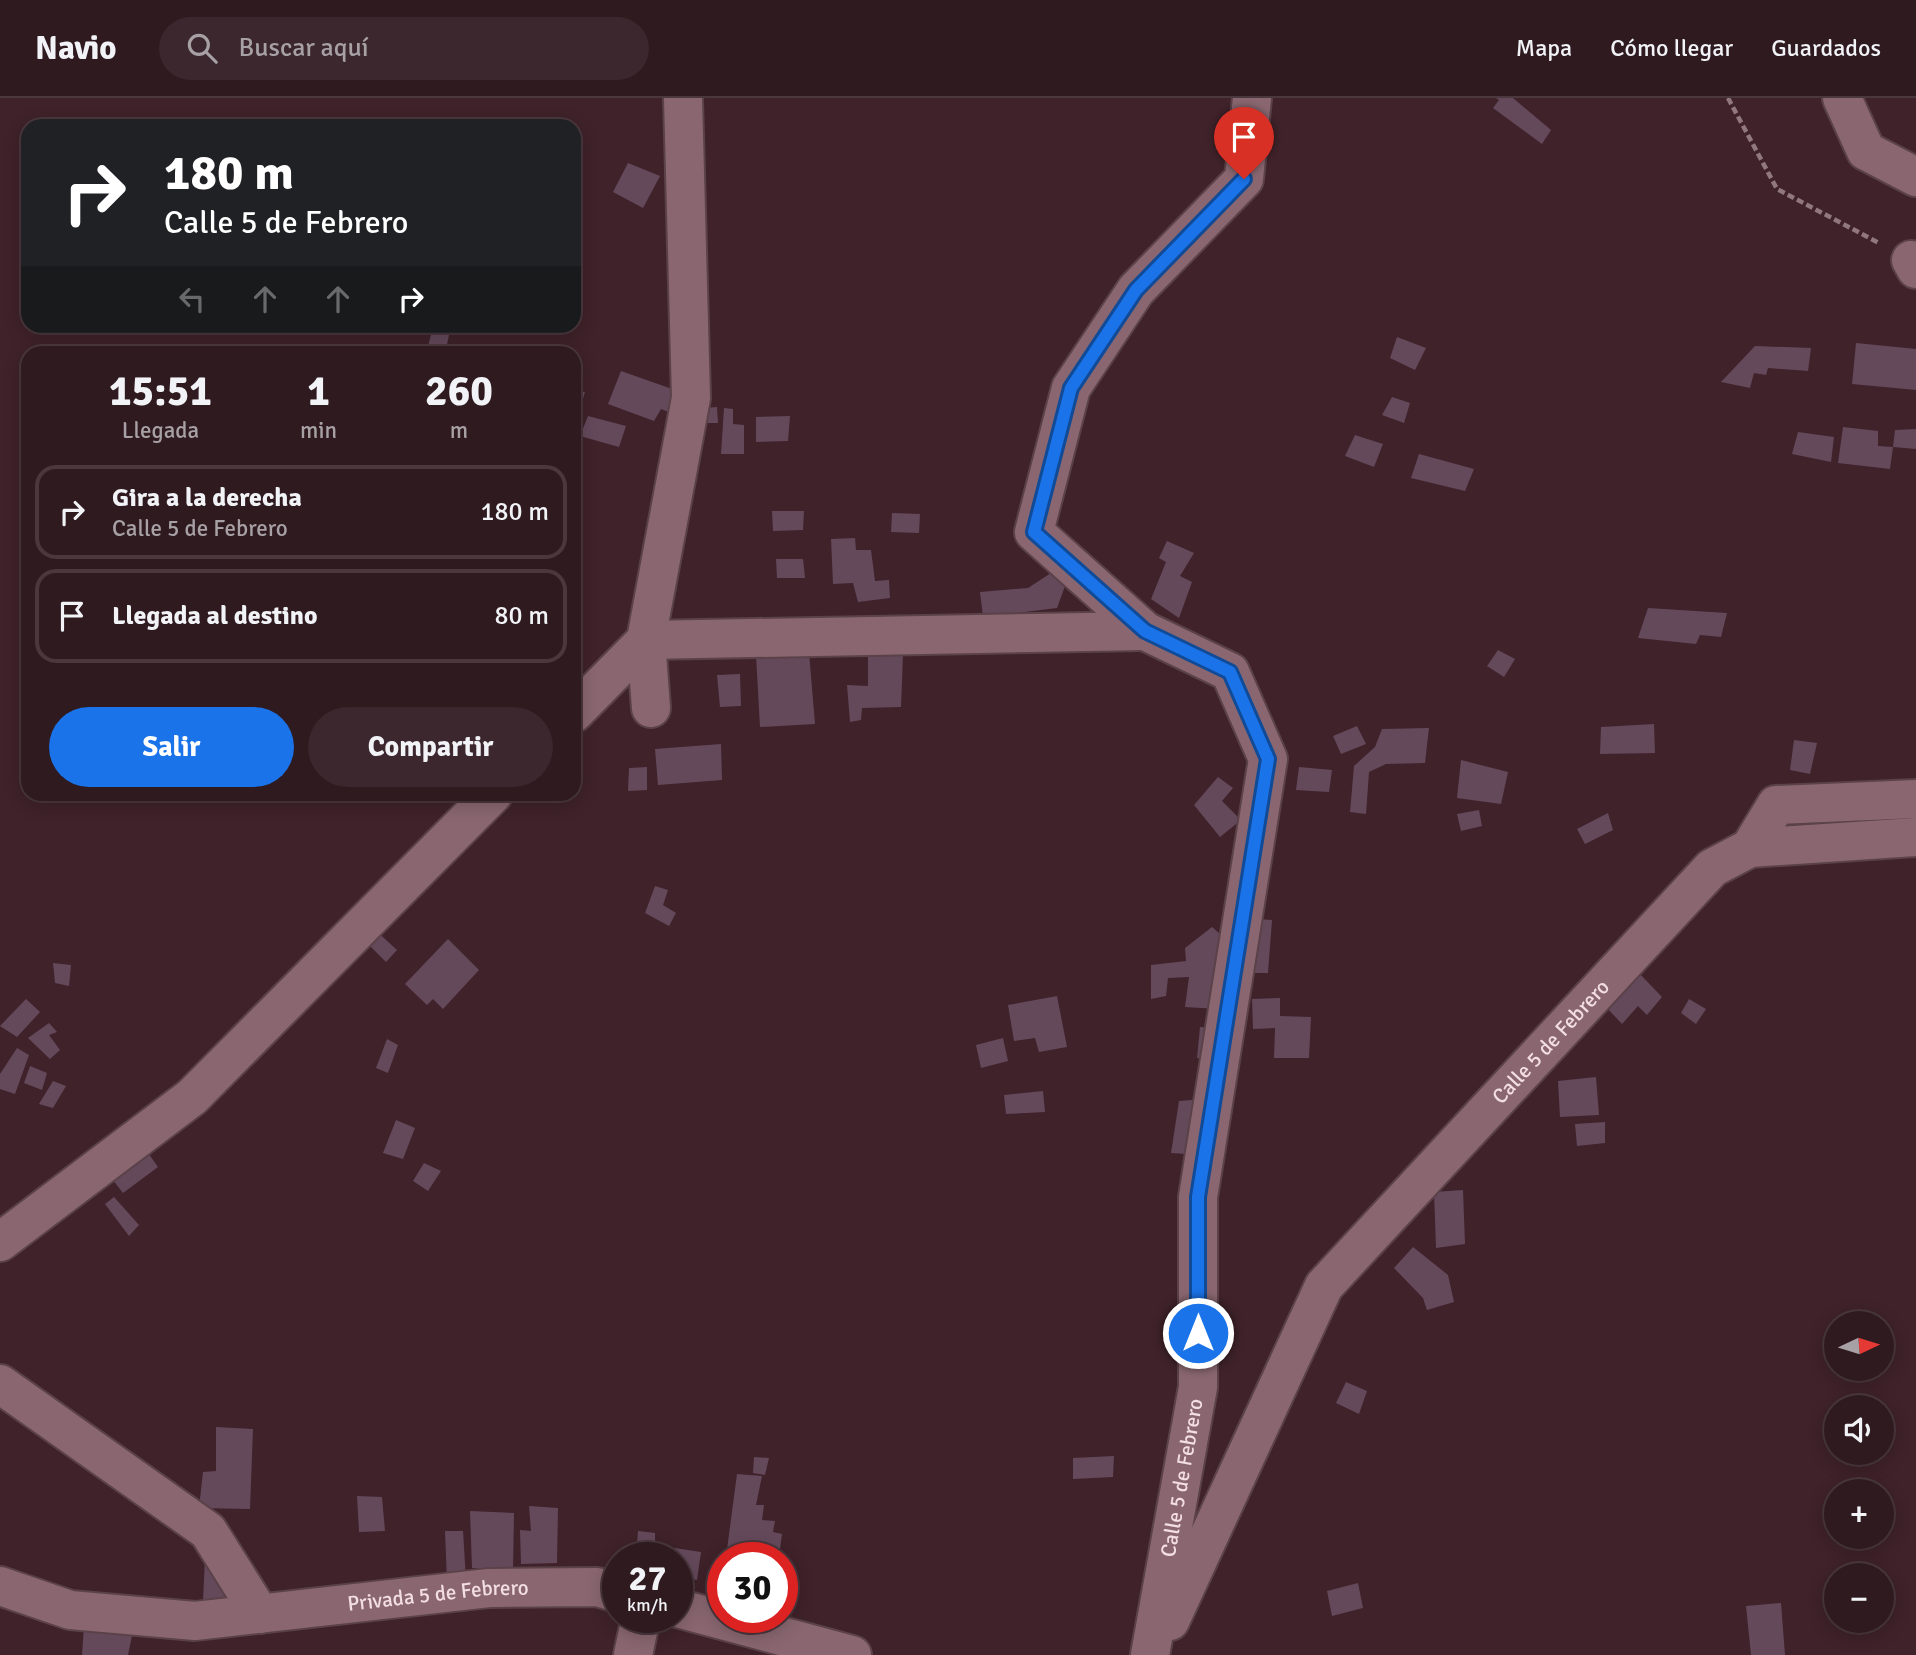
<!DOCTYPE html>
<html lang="es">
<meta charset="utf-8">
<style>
body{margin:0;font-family:Signika,sans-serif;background:#3b272d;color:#f1f3f6;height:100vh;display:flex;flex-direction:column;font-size:26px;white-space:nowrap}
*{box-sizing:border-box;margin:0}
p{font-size:23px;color:#a7a1a5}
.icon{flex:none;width:38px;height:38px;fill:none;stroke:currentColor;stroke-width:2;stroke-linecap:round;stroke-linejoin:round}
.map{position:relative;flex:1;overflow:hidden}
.side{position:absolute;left:21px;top:248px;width:560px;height:455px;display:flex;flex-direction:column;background:#2f1a20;border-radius:21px;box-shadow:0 4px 18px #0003,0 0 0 2px #4a383e}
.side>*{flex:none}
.guide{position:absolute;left:21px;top:21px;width:560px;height:214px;border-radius:21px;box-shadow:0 4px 18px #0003,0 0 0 2px #4a383e;background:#202124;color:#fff;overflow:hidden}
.needle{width:46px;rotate:86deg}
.tools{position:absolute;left:1824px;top:1213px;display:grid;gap:14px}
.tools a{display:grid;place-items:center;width:70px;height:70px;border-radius:50%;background:#2f1a20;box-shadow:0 4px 18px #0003,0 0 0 2px #4a383e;font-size:35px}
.speed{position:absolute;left:602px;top:1444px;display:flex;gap:14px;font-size:35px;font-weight:700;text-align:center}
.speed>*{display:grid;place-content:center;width:91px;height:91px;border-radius:50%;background:#2f1a20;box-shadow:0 4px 18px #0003,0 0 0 2px #4a383e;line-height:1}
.speed small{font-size:18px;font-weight:400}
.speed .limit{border:10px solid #d22;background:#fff;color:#111}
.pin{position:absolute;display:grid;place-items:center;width:60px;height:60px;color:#fff;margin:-72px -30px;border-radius:50% 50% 50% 0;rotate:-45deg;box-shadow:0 0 7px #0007}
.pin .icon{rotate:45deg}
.me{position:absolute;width:77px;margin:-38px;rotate:0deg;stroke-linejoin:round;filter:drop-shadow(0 0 5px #0008)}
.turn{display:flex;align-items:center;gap:24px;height:147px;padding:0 28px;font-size:32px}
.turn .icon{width:91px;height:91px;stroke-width:2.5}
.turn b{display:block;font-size:49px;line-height:60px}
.lanes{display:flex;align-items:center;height:66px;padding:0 28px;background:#0003;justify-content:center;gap:35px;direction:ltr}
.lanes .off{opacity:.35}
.eta{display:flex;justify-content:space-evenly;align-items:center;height:119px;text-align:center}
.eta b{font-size:42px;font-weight:800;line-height:49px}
.primary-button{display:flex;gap:14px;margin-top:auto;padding:14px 28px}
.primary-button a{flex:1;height:80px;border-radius:42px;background:#1a73e8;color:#fff;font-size:28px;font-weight:800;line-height:80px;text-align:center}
.primary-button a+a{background:#3b272d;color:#f1f3f6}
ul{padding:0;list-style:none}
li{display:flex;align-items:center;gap:21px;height:94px;margin:0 14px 10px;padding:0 14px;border:4px solid #4a383e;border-radius:21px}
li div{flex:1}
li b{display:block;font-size:26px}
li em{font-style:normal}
header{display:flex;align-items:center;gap:42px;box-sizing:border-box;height:98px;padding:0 35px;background:#2f1a20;border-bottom:2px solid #4a383e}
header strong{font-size:33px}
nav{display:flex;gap:38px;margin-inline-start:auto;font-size:24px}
.search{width:490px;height:63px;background:#3b272d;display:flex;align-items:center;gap:18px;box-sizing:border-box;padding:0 24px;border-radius:38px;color:#a7a1a5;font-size:26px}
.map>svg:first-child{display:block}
.building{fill:#64495b}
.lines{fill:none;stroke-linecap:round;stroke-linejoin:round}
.minor-casing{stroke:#5b4148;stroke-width:42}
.path{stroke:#91787f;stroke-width:4.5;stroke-dasharray:7 3.5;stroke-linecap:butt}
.minor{stroke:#8a6770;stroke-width:38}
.route-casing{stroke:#114b97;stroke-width:18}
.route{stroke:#1a73e8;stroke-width:12}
.labels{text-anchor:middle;stroke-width:6;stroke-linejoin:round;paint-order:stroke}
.street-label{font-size:21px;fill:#f3dee3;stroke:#1d1013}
</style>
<header>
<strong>Navio</strong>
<div class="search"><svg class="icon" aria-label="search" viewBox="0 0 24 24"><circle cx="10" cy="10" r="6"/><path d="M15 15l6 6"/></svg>Buscar aquí</div>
<nav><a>Mapa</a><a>Cómo llegar</a><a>Guardados</a></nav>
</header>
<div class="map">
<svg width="1916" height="1557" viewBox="0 0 1916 1557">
<rect width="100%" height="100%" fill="#3f222a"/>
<g class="building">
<polygon points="1496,0 1513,0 1551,32 1542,46 1493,10 1499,2"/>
<polygon points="628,65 660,78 643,110 613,94"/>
<polygon points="432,233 449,237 445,256 426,256"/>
<polygon points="1397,239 1426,250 1415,272 1390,260"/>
<polygon points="1856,245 1916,251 1916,292 1852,286"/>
<polygon points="1755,248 1811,250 1808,273 1768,270 1766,277 1754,275 1750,290 1721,284"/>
<polygon points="621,273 675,292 671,315 661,311 654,323 608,306"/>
<polygon points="574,292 585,294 576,324 574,324"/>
<polygon points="1392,299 1410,305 1404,325 1382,317"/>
<polygon points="717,309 718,325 705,325 705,310"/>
<polygon points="724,310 733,311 733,326 744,327 744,356 721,356"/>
<polygon points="588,318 626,328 619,349 580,338"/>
<polygon points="790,318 788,343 756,344 756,319"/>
<polygon points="1843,329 1878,333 1878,348 1893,349 1890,371 1838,365"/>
<polygon points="1916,331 1916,351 1893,349 1895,332"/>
<polygon points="1798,334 1834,339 1831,364 1792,356"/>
<polygon points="1355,337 1383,346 1374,369 1345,358"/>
<polygon points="1419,356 1474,371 1465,393 1411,380"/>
<polygon points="772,413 804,413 803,432 773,433"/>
<polygon points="892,415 920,416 919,435 891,434"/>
<polygon points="855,440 856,452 871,452 875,483 889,482 890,500 858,504 853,485 833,486 831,441"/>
<polygon points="1167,443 1194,455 1180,478 1192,484 1179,520 1151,501 1166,464 1159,460"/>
<polygon points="776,461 803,461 805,480 777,480"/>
<polygon points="1051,475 1068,480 1057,510 983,519 980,494 1028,490"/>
<polygon points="1648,510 1727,515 1721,539 1700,537 1696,546 1638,540"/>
<polygon points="1498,552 1515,561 1504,579 1487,568"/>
<polygon points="809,554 815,626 760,629 756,557"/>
<polygon points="903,556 901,609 862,610 861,622 850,624 847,587 868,588 868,558"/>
<polygon points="740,576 741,608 720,609 717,577"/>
<polygon points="1654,626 1655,655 1600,656 1601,629"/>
<polygon points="1357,628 1366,646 1341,656 1333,638"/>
<polygon points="1429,630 1425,665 1386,666 1369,674 1366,716 1350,714 1354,668 1375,649 1382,631"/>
<polygon points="1794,642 1817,645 1810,676 1790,672"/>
<polygon points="721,646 722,682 658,687 655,651"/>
<polygon points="1461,662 1508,674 1501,706 1457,700"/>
<polygon points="647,669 647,692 628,693 629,670"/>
<polygon points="1299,669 1332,672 1329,694 1296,692"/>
<polygon points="1218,679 1233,690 1222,703 1241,722 1220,739 1194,707"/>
<polygon points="1479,712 1482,728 1461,733 1457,716"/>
<polygon points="1608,715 1613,732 1585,746 1577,731"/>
<polygon points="655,788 668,792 663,807 676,815 669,828 645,815"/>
<polygon points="1257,821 1272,822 1268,875 1251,875"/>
<polygon points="1212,829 1233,847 1218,911 1185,909 1189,879 1168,880 1166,898 1151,901 1151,867 1186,863 1185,850"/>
<polygon points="373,830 397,852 386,864 362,840"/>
<polygon points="448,841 479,872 443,911 433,901 427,907 405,886"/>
<polygon points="53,865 71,867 69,888 55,885"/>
<polygon points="1637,873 1662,899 1647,917 1638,908 1622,926 1606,909"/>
<polygon points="1057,898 1067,949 1039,954 1035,940 1014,943 1008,907"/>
<polygon points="1280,900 1280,918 1311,919 1309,960 1274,960 1275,930 1253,931 1252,901"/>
<polygon points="26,901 40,914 17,939 0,928"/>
<polygon points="1689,901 1706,911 1696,926 1681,915"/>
<polygon points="49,925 57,934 49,937 60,952 50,961 28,940"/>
<polygon points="1200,929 1212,930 1218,961 1197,960"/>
<polygon points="1003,940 1008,963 981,970 976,947"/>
<polygon points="387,941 398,947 388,975 376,970"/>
<polygon points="17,950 29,957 15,996 0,991 0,976"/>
<polygon points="30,968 47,975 42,992 24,985"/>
<polygon points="1596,979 1599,1017 1560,1019 1558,983"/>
<polygon points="53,983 66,988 53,1010 39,1006"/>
<polygon points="1043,993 1045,1014 1006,1016 1004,997"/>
<polygon points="1205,1001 1200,1057 1171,1055 1179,1003"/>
<polygon points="396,1022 415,1030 403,1061 383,1055"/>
<polygon points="1605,1024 1605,1045 1577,1048 1575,1026"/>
<polygon points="139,1042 158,1069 123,1095 105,1072"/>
<polygon points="424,1065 441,1073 428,1093 413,1083"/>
<polygon points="1463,1092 1465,1146 1436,1150 1434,1094"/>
<polygon points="114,1099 139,1127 129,1138 105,1106"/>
<polygon points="1413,1149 1448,1177 1454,1204 1427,1212 1423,1200 1394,1170"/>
<polygon points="1346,1284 1367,1293 1359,1316 1336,1305"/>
<polygon points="216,1329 253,1331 250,1411 199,1410 203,1374 216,1373"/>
<polygon points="1114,1358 1113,1379 1073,1381 1073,1360"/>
<polygon points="754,1359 769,1360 765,1377 753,1375"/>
<polygon points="737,1376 762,1378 756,1407 764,1407 762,1422 775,1423 773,1434 782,1436 779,1458 726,1459"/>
<polygon points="357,1398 382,1399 385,1433 359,1434"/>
<polygon points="529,1408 558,1410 557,1465 521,1466 520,1432 531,1433"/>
<polygon points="470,1413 514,1415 513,1473 472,1470"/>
<polygon points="445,1433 463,1433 466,1482 447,1484"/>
<polygon points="638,1433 655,1435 655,1447 701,1454 697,1482 677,1478 677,1460 636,1460"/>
<polygon points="205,1460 233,1502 203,1503"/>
<polygon points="1358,1485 1363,1510 1332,1518 1327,1493"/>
<polygon points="1781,1505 1785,1557 1751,1557 1746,1508"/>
<polygon points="135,1523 128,1557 82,1557 84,1528"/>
</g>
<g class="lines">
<g class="minor-casing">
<g id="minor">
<polyline points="1842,0 1866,53 1916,79"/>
<polyline points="1911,162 1916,171"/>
<polyline points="651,610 646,542 691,300 683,0"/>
<polyline points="574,615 646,542 1145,533"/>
<polyline points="1750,750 1776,707 1916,701"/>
<polyline points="0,1144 192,999 493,696"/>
<polyline points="0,1286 208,1433 260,1516"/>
<path id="s1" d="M0,1488L70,1512L195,1523L489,1490L597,1489L618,1495"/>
<polyline points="677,1510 852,1557"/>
<path id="s2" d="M1170,1523L1324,1188L1712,770L1750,750L1916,739"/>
<polyline points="633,1557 641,1519"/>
<path id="s3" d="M1150,1557L1198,1289V1099L1268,661L1230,574L1145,533L1034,434L1071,290L1136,192L1244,81L1252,0"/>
</g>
</g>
<polyline class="path" points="1728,0 1777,91 1879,145"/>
<use href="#minor" class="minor"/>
</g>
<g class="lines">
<g class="route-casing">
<polyline id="route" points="1198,1235 1198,1099 1268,661 1230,574 1145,533 1034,434 1071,290 1136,192 1244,81"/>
</g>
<use href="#route" class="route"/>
</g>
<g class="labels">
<g class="street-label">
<text dy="7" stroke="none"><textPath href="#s2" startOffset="702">Calle 5 de Febrero</textPath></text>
<text dy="7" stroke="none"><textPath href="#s3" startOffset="180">Calle 5 de Febrero</textPath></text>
<text dy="7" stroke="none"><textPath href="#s1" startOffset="444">Privada 5 de Febrero</textPath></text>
</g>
</g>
</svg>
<div class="tools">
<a><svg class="needle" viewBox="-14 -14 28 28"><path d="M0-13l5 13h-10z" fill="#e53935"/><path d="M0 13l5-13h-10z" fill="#a7a1a5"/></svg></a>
<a><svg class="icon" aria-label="sound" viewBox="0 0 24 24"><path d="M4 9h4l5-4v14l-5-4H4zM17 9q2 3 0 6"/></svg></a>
<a>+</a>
<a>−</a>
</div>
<div class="speed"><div>27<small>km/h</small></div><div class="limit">30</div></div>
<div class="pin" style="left:1244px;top:81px;background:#d93025"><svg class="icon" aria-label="arrive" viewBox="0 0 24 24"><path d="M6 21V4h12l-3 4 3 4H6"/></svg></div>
<svg class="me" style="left:1198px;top:1235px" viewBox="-20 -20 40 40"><circle r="17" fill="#1a73e8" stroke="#fff" stroke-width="3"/><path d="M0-11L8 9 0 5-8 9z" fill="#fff"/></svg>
<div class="guide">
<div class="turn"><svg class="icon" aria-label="right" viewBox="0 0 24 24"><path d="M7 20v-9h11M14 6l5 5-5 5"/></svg><div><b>180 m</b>Calle 5 de Febrero</div></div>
<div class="lanes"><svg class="icon off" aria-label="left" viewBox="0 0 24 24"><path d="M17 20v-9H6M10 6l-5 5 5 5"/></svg><svg class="icon off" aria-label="ahead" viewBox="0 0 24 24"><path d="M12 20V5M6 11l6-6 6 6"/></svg><svg class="icon off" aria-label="ahead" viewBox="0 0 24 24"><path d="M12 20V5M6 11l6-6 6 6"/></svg><svg class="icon" aria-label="right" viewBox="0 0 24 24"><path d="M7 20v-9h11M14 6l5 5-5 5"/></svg></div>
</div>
<section class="side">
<div class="eta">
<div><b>15:51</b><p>Llegada</p></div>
<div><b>1</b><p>min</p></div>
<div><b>260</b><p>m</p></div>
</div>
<ul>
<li><svg class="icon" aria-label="right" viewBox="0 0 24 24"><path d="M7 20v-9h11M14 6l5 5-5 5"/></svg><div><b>Gira a la derecha</b><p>Calle 5 de Febrero</p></div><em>180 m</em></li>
<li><svg class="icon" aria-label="arrive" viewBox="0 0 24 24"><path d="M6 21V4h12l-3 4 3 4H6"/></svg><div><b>Llegada al destino</b></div><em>80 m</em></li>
</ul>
<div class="primary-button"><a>Salir</a><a>Compartir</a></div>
</section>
</div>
